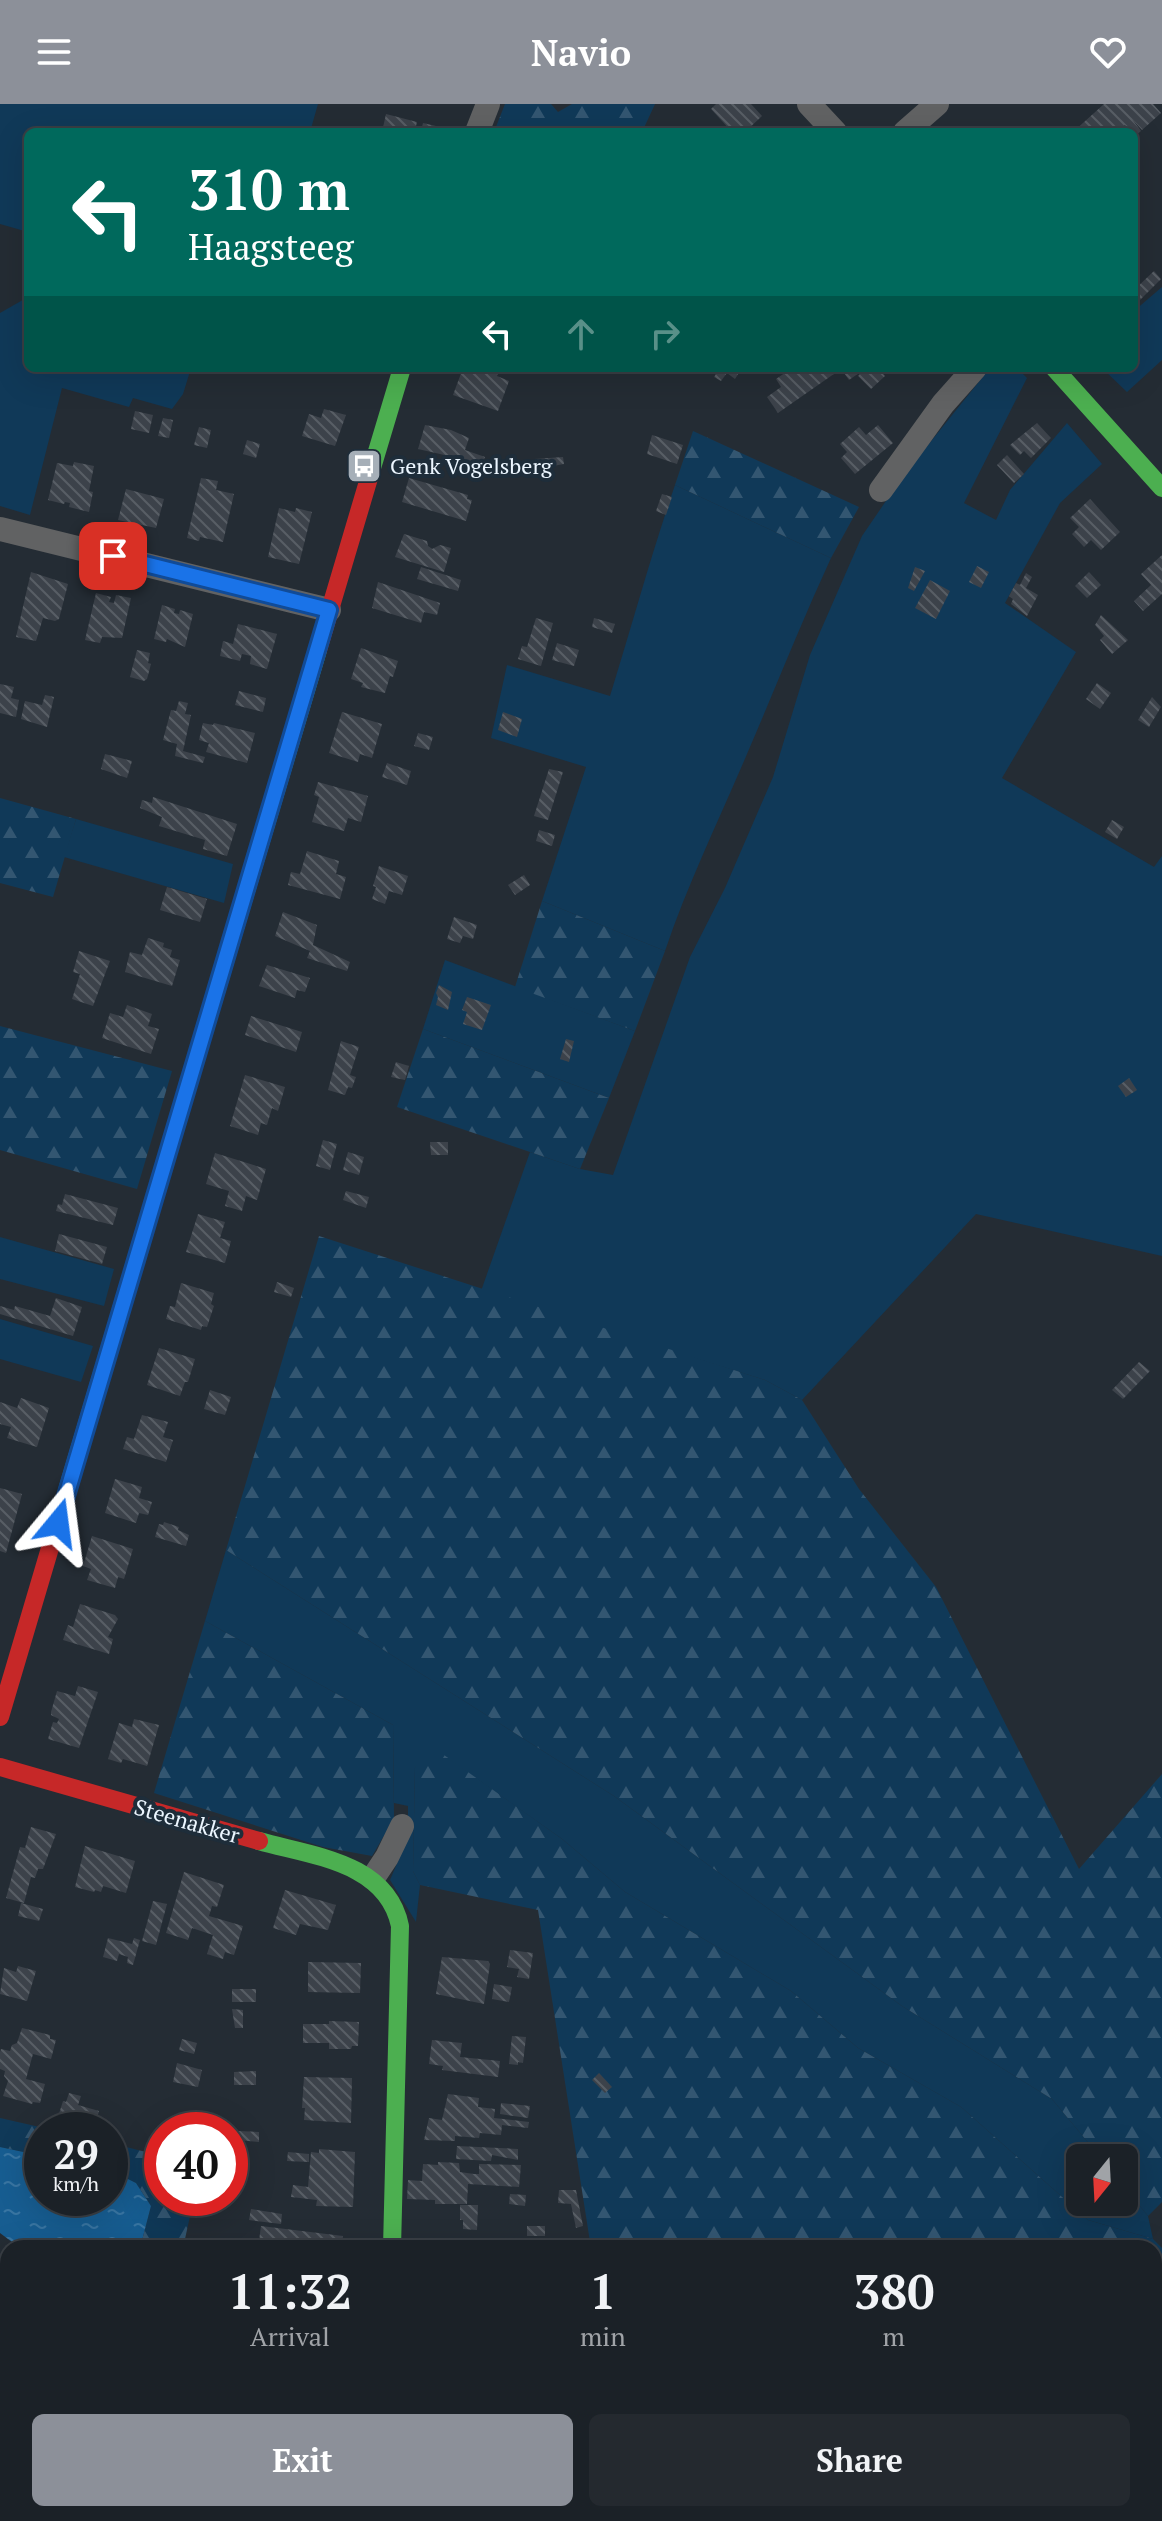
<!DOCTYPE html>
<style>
body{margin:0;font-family:"PT Serif",serif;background:#24292f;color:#f1f3f6;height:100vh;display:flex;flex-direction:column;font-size:30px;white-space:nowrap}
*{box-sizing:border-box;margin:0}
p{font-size:26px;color:#a0a3a7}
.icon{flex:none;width:44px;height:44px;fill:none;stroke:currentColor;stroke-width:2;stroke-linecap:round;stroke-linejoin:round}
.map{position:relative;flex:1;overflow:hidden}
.drawer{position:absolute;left:0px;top:2136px;width:1162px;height:282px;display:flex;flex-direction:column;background:#1b2127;border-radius:24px 24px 0 0;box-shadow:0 8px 32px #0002,0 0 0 2px #393e44}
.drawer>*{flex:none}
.top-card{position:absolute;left:24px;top:24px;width:1114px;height:244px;border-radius:12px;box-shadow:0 8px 32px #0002,0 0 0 2px #393e44;background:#00695c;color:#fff;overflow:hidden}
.needle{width:52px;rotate:198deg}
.buttons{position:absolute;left:1066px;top:2040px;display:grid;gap:16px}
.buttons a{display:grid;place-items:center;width:72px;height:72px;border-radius:12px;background:#1b2127;box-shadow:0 8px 32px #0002,0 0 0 2px #393e44;font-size:40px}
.speed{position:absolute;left:24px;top:2008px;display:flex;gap:16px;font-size:40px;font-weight:700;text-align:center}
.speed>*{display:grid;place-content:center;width:104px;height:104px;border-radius:50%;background:#1b2127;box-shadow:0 8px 32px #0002,0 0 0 2px #393e44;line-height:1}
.speed small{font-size:20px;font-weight:400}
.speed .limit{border:12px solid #d22;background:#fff;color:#111}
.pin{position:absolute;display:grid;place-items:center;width:68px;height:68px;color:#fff;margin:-34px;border-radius:16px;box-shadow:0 4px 12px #0006}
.me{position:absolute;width:88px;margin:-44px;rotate:16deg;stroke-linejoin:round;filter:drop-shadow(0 0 6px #0008)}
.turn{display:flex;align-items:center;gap:28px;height:168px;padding:0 32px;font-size:36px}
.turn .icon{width:104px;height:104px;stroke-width:2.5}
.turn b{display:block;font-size:56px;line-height:68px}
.lanes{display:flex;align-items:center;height:76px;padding:0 32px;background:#0003;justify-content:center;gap:40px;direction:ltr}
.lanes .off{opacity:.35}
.eta{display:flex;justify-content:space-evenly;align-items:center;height:136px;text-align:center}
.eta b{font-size:48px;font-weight:700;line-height:56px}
.action{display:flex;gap:16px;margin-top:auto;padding:16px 32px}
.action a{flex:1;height:92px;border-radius:12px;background:#8c9099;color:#fff;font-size:32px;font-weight:700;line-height:92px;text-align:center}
.action a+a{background:#24292f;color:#f1f3f6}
header{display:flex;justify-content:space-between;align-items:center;height:104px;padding:0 32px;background:#8c9099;color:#fff;font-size:36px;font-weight:700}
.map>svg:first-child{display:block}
.grass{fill:#103958}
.forest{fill:url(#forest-firs)}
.water{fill:url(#water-ripples)}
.building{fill:url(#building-back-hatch)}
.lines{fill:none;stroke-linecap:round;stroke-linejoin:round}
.street{stroke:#616263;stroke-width:24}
.fast{stroke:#4caf50;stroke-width:18}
.jam{stroke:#c62828;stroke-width:18}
.route-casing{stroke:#114b97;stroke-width:20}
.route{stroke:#1a73e8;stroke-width:14}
.labels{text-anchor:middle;stroke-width:8;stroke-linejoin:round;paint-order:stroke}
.poi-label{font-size:22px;fill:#ecf6ff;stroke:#1e2d3a;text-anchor:start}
.street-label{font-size:22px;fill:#ecf6ff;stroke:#1e2d3a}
</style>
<header><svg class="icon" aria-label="menu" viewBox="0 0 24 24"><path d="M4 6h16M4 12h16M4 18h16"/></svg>Navio<svg class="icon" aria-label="heart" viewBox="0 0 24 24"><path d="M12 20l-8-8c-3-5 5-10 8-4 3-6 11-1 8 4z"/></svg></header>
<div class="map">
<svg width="1162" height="2417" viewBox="0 0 1162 2417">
<defs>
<pattern id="forest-firs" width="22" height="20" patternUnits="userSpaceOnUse" patternTransform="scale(2)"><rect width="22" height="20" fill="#103958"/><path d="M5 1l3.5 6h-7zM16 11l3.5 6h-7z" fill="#335671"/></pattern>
<pattern id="water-ripples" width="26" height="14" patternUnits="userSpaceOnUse" patternTransform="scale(2)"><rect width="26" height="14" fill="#175d91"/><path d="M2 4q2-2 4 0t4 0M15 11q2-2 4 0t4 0" fill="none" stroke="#3975a2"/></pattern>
<pattern id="building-back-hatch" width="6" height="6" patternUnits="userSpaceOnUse" patternTransform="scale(2)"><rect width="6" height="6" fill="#3c424a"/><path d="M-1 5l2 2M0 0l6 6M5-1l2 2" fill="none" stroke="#585e65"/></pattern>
</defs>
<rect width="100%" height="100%" fill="#242c34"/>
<g class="grass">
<polygon points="0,0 318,0 310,28 28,28 28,128 0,120"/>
<polygon points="1162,183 1162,256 1127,288 1102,264 1134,264 1134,207"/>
<polygon points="28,193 28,264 191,264 183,290 172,305 133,294 129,303 62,284 30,411 0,402 0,209"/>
<polygon points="990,264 1017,264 1027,274 964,399 996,416 1010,386 1067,319 1102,360 1060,399 1005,499 1076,548 1002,674 1154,763 1162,752 1162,1152 976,1110 802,1296 765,1276 481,1187 530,1048 580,1065 613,1071 690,853 725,784 773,673 810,551 862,432 903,372"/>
<path d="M675,381L831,454C801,519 775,585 747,650C719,716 688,779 665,847L542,797L586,663L491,634L507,561L610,592C632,521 651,451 675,381Z"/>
<polygon points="76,715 233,760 224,799 64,753"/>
<polygon points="445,856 635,927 609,994 423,925"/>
<polygon points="0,1133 114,1165 104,1202 0,1175"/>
<polygon points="0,1215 93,1242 81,1278 0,1255"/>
<polygon points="226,1446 614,1692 902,1902 1052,1995 1101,2054 1080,2054 1080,2098 1124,2098 1124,2082 1148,2112 1153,2135 1088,2116 961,2003 858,1944 791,1887 625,1788 562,1735 430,1642 415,1664 413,1767 420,1781 416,1818 390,1776 408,1733 408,1702 394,1699 393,1621 205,1517"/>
</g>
<g class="forest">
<polygon points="505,0 551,0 558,8 572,0 655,0 642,28 494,28"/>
<polygon points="693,327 859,403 831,454 675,381"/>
<polygon points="0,694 76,715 53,793 0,779"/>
<polygon points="542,797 665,847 635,927 515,883"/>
<polygon points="0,922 172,967 137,1085 0,1046"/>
<polygon points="423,925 609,994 580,1065 397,1003"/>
<polygon points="319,1132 765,1276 802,1296 859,1385 936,1483 1079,1765 1162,1670 1162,2098 1148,2112 1124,2082 1124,2054 1101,2054 1052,1995 902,1902 614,1692 226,1446"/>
<polygon points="205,1517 393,1621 394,1715 372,1752 323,1743 154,1689"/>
<polygon points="430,1641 562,1735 625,1788 791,1887 858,1944 961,2003 1088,2116 1153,2135 1162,2144 1162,2417 612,2417 627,2414 627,2410 1154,2410 1154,2144 591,2144 538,1806 420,1781 413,1767 415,1664 418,1652"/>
<polygon points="0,2014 53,2026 42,2026 42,2052 0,2043"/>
<polygon points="110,2039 162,2052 162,2094 194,2094 183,2144 140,2144 151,2102 136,2079 110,2066"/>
<polygon points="276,2410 374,2410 376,2417 285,2417"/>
</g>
<polygon class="water" points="0,2043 42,2052 42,2094 110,2094 110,2066 136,2079 151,2102 140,2144 20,2144 0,2129"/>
<g class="building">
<polygon points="716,0 751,0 762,12 745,28 732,28 711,5"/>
<polygon points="1104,0 1153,0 1161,9 1142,26 1132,15 1141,27 1134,33 1134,28 1130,28 1125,21 1117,28 1073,28"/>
<polygon points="386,10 417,18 416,22 422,23 423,19 436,22 435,28 382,28"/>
<polygon points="1154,167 1161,175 1140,196 1134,190 1134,186"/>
<polygon points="463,264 485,264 498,269 497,272 509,277 498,307 453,291"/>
<polygon points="720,264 742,264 735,275 727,269 721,277 714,273"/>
<polygon points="792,264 797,270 804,264 859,264 862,267 849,276 841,265 778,309 767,293 781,283 776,275"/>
<polygon points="866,264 877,264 885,272 871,285 858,272"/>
<polygon points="324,305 346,311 335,342 302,332 309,310 321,314"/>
<polygon points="135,307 153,311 149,329 131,325"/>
<polygon points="163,314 173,316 169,334 158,332"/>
<polygon points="1037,319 1051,334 1031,354 1024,347 1020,351 1010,341"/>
<polygon points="425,321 451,326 469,334 465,346 485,353 481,365 461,358 462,355 418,345"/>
<polygon points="878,321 893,339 855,370 841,354 847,348 840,340 859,323 866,331"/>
<polygon points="199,323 211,326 207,344 194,341"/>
<polygon points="652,331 683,341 677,360 647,350"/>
<polygon points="247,336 260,340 256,354 243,350"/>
<polygon points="1007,351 1024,370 1014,379 997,361"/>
<polygon points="563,353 564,360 536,365 535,355"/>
<polygon points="74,358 94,362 89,387 93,388 89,408 69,403 70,399 65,398 64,400 48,396 57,359 73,362"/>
<polygon points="201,374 218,377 216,386 234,390 223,438 200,433 199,437 187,434"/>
<polygon points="409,374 468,391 467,395 472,396 466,417 402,398"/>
<polygon points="126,385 164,395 156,424 118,416"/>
<polygon points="662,390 672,393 666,411 656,407"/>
<polygon points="1090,395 1120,428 1101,446 1091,436 1084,443 1072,430 1079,423 1070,414"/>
<polygon points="279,404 295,408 296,404 312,408 299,460 268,453"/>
<polygon points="404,430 427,437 428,442 432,445 440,441 451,444 444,468 395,453"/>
<polygon points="1162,451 1162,490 1143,507 1134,497 1151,481 1141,470"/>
<polygon points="977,462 989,468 981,484 969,478"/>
<polygon points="421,463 461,476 458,487 417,475"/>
<polygon points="915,463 925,467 914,487 908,484"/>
<polygon points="31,468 68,480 59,515 55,517 43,514 36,537 16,533"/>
<polygon points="1089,468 1101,481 1087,494 1075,482"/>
<polygon points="1026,469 1032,473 1026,484 1038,491 1027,512 1011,500 1013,495 1009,492 1016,479 1020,481"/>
<polygon points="930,476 950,487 936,515 915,504"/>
<polygon points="378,478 440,499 437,511 424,508 421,519 372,504"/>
<polygon points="96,489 111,493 109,498 114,499 116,491 131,494 122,534 102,533 100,539 85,536"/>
<polygon points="162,501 175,505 174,509 179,510 180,506 193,510 185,543 167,535 166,538 154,535"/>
<polygon points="1101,511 1128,536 1112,550 1100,536 1104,532 1095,521"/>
<polygon points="536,514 553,519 541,562 518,555 522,542 527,543"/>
<polygon points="594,514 615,520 612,529 592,523"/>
<polygon points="238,520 277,530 267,565 250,560 251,552 242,550 240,557 220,552 223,537 233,540"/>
<polygon points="557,539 579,546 574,562 552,556"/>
<polygon points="361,544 398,557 393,573 390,572 385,589 361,583 363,579 351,575"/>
<polygon points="137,546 150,549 148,559 151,560 147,575 144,577 130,573"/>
<polygon points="1097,579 1111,589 1100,605 1086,595"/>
<polygon points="0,580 14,583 11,594 19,596 16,613 0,609"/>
<polygon points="239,587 266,594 263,608 235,601"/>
<polygon points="45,591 54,593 47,623 21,615 25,597 42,601"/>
<polygon points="1152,593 1161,603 1149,623 1138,616"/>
<polygon points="179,597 188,599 185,610 191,611 183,647 205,653 203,659 175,652 177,640 163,636 171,606 176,607"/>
<polygon points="342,608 382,620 372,654 360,650 358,658 329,649"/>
<polygon points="503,608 522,615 517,633 498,626"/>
<polygon points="203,619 213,621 214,619 255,629 247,659 206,648 209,639 199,636"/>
<polygon points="418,629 433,633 429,646 414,642"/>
<polygon points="105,650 132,657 127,674 101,665"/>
<polygon points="387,659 411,667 407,681 382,673"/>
<polygon points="549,665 563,668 548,716 534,712"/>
<polygon points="318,678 368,692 361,718 348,714 344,727 312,718 319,693 314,691"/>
<polygon points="153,693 237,720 227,752 203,745 205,736 159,722 162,713 140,704 142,696 152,699"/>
<polygon points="1112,716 1124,723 1117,735 1105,728"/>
<polygon points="539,726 555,731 552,742 536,737"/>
<polygon points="307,747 339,757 336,770 346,773 340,795 288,781 291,768 300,770"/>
<polygon points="379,762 408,772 402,791 389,787 385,800 372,795 376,783 373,782"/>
<polygon points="524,771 530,781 515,791 508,781"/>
<polygon points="167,783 207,795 200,818 160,806"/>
<polygon points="283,808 317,821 313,841 350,858 347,867 307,854 310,847 275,832"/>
<polygon points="454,813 477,821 473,835 463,832 460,839 447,835"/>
<polygon points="148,834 164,839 163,843 172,846 170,853 180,856 172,882 125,868 130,848 142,851"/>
<polygon points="79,847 110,857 93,902 72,895 80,870 73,868"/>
<polygon points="267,861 310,874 305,888 297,886 295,894 259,882"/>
<polygon points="439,881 452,888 448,906 436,901 438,893 436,889"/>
<polygon points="467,893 491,901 482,926 463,920 467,908 462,906"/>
<polygon points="127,901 152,910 148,922 159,925 151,950 102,934 110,909 123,913"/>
<polygon points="251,912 302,928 296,948 245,931"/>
<polygon points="566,935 574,937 569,958 560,955"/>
<polygon points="341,937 359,943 350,971 356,973 352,984 348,983 345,991 328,986"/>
<polygon points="396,958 409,962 405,976 391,973"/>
<polygon points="245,971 285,983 278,1007 272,1004 267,1021 261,1019 258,1031 230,1022"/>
<polygon points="1129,974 1137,986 1126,993 1118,982"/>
<polygon points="323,1036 337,1040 330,1066 316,1062"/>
<polygon points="430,1038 448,1038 448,1051 431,1051"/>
<polygon points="348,1048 364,1053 359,1071 343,1066"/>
<polygon points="215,1049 266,1065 257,1096 246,1092 242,1107 225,1102 229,1087 206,1080"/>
<polygon points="346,1087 369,1093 366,1104 343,1096"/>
<polygon points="65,1090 118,1104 113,1121 56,1107 58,1100 62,1101"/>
<polygon points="198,1110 225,1118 220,1134 231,1137 225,1159 186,1148"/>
<polygon points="59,1130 107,1143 102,1160 55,1147"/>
<polygon points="277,1178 294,1184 291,1193 274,1188"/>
<polygon points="181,1179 214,1189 211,1200 214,1202 207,1223 202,1222 201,1226 166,1215 170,1202 175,1203"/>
<polygon points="56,1194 82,1203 73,1232 0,1210 0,1202 14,1206 15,1202 50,1212"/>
<polygon points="159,1244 195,1255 188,1278 185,1278 180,1292 147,1281"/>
<polygon points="1139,1258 1150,1267 1123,1295 1112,1286"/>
<polygon points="210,1286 231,1293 225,1311 204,1305"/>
<polygon points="21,1294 49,1304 37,1343 7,1334 11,1323 0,1320 0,1298 17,1304"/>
<polygon points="142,1311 168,1318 163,1333 173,1336 166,1358 123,1345 127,1333 134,1335"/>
<polygon points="115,1375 142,1383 139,1394 152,1398 148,1411 139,1409 136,1419 105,1409"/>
<polygon points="0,1384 22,1390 6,1449 0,1447"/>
<polygon points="164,1418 179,1423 178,1426 189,1431 186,1442 155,1433 159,1420 163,1421"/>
<polygon points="92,1432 133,1445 124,1475 118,1473 115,1484 87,1476 91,1465 83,1462"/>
<polygon points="80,1500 115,1511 118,1515 108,1533 113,1535 109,1550 63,1536 68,1521 73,1523"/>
<polygon points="78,1582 98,1588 79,1644 48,1635 53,1618 57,1619 59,1615 51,1611 51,1608 57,1587 75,1592"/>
<polygon points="134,1615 159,1621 147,1662 123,1655 121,1659 108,1655 119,1619 132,1623"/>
<polygon points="31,1723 56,1730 43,1765 38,1765 35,1774 31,1773 24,1799 6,1794 20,1743 25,1744"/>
<polygon points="85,1742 135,1757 126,1789 103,1782 101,1788 95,1786 94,1788 75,1783"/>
<polygon points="184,1768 224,1781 217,1803 212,1802 209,1812 243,1822 234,1851 225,1848 223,1855 207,1850 213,1831 192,1824 188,1836 166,1829"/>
<polygon points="285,1786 336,1801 328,1826 300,1820 296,1831 273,1824"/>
<polygon points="153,1797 167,1800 156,1841 142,1837"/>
<polygon points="21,1799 43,1805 39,1817 18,1812"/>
<polygon points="108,1834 132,1840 134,1834 140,1836 133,1861 127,1859 128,1853 119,1850 117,1857 103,1853"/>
<polygon points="510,1846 533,1849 529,1875 517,1873 519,1865 507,1863"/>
<polygon points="442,1853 488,1857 490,1860 484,1900 436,1890"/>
<polygon points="308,1858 361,1859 360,1889 308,1888"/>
<polygon points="18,1862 36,1867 27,1897 0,1890 4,1864 16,1868"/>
<polygon points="494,1880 512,1883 509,1898 492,1895"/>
<rect x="232" y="1885" width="24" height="13"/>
<polygon points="232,1905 243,1906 243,1924 235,1924"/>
<polygon points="329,1917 359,1918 358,1942 352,1942 351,1945 329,1945 329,1939 303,1939 303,1920 329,1920"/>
<polygon points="22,1924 50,1931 50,1935 56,1936 51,1955 33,1950 26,1975 45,1980 40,1999 33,1998 32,2000 3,1992 8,1977 4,1972 5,1967 0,1965 0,1948 1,1945 10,1947 12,1941 17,1939"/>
<polygon points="512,1932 526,1933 523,1959 518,1958 518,1961 509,1960"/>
<polygon points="182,1935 197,1939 194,1950 179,1946"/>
<polygon points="432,1936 462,1939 460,1953 500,1957 498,1973 442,1966 443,1962 429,1960"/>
<polygon points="177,1959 202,1966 198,1983 173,1978"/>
<polygon points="256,1967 256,1981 234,1981 234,1968"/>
<polygon points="599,1969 612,1983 605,1989 592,1976"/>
<polygon points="304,1973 352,1974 351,2019 304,2016 305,2004 302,2004"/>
<polygon points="69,1989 81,1992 78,2001 99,2007 94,2025 57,2016 63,1997 66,1998"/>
<polygon points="448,1990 479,1994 478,2003 495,2005 494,2014 529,2018 528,2024 502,2021 501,2031 480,2029 479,2034 455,2032 455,2037 424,2036 429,2014 442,2016"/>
<polygon points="501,1999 530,2002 528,2014 500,2010"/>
<polygon points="238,2027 259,2028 259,2038 238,2036"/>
<polygon points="457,2042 518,2045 518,2056 492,2051 491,2057 456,2055"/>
<polygon points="319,2045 355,2048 353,2103 316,2102 317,2096 291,2093 293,2081 308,2083 311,2048 319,2049"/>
<polygon points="288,2048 309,2050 309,2058 287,2057"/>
<polygon points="438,2058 459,2059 460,2068 474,2070 479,2070 479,2060 521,2061 519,2083 468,2080 467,2100 435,2100 435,2096 407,2095 408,2076 422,2077 423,2060 438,2061"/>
<polygon points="559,2086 576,2086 583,2122 576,2124 571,2100 558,2099"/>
<polygon points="510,2090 526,2091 525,2102 509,2100"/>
<polygon points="460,2101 478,2101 477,2126 463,2125 463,2116 460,2116"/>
<polygon points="251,2105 282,2110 281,2120 249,2116"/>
<polygon points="261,2122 343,2132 342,2144 258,2144"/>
<rect x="527" y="2122" width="18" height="10"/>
<polygon points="441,2136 481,2139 481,2141 494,2141 494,2144 428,2144 428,2140 441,2141"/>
</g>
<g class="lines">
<g class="street">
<polyline points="809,0 835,28"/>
<polyline points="477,28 488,0"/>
<polyline points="905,28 937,0"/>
<polyline points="881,386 943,300 975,264"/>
<polyline points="0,425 329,506"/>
<polyline points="373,1774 387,1753 402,1722"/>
</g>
<g class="fast">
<polyline points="1054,264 1162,384"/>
<polyline points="372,364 402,264"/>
<polyline points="66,1390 318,546"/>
<path d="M259,1737C312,1752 387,1758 400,1822L392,2144"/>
<polyline points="0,2300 8,2307"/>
<polyline points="133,2410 142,2417"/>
<polyline points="234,2410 243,2417"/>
</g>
<g class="jam">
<polyline points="318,546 372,364"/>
<polyline points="0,1613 66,1390"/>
<polyline points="0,1663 259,1737"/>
<polyline points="0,2217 8,2224"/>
</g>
</g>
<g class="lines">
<g class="route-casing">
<polyline id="route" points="58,1419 329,506 113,452"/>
</g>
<use href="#route" class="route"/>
</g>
<defs>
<g id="bus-square" transform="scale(1.8)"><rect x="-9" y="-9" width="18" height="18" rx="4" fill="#a6afb8" stroke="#1e2d3a"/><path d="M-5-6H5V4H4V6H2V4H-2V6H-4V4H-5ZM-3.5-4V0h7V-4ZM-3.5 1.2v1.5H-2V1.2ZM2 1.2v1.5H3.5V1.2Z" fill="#fff"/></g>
</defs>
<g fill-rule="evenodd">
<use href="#bus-square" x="364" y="362"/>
</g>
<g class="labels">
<g class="poi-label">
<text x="390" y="370">Genk Vogelsberg</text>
</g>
<g class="street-label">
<text transform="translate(187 1717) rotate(16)" y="8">Steenakker</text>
</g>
</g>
</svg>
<div class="buttons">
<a><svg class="needle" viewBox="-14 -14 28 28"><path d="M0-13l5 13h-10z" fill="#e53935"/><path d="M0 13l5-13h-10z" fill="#a0a3a7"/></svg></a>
</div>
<div class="speed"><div>29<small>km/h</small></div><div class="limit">40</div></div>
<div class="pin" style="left:113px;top:452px;background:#d93025"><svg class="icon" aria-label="arrive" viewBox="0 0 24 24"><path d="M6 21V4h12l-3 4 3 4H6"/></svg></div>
<svg class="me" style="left:58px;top:1419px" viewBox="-20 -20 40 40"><path d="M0-17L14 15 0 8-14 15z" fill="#1a73e8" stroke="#fff" stroke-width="4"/></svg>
<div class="top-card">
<div class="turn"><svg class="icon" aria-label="left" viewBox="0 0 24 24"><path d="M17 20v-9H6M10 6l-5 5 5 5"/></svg><div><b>310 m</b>Haagsteeg</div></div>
<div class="lanes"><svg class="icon" aria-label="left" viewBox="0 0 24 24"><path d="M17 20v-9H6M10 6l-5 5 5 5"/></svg><svg class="icon off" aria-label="ahead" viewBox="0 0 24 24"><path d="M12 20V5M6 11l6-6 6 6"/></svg><svg class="icon off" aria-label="right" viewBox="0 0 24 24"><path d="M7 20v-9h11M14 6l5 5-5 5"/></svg></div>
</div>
<section class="drawer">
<div class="eta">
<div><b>11:32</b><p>Arrival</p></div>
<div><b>1</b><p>min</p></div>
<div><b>380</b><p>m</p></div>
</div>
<div class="action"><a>Exit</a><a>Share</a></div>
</section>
</div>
